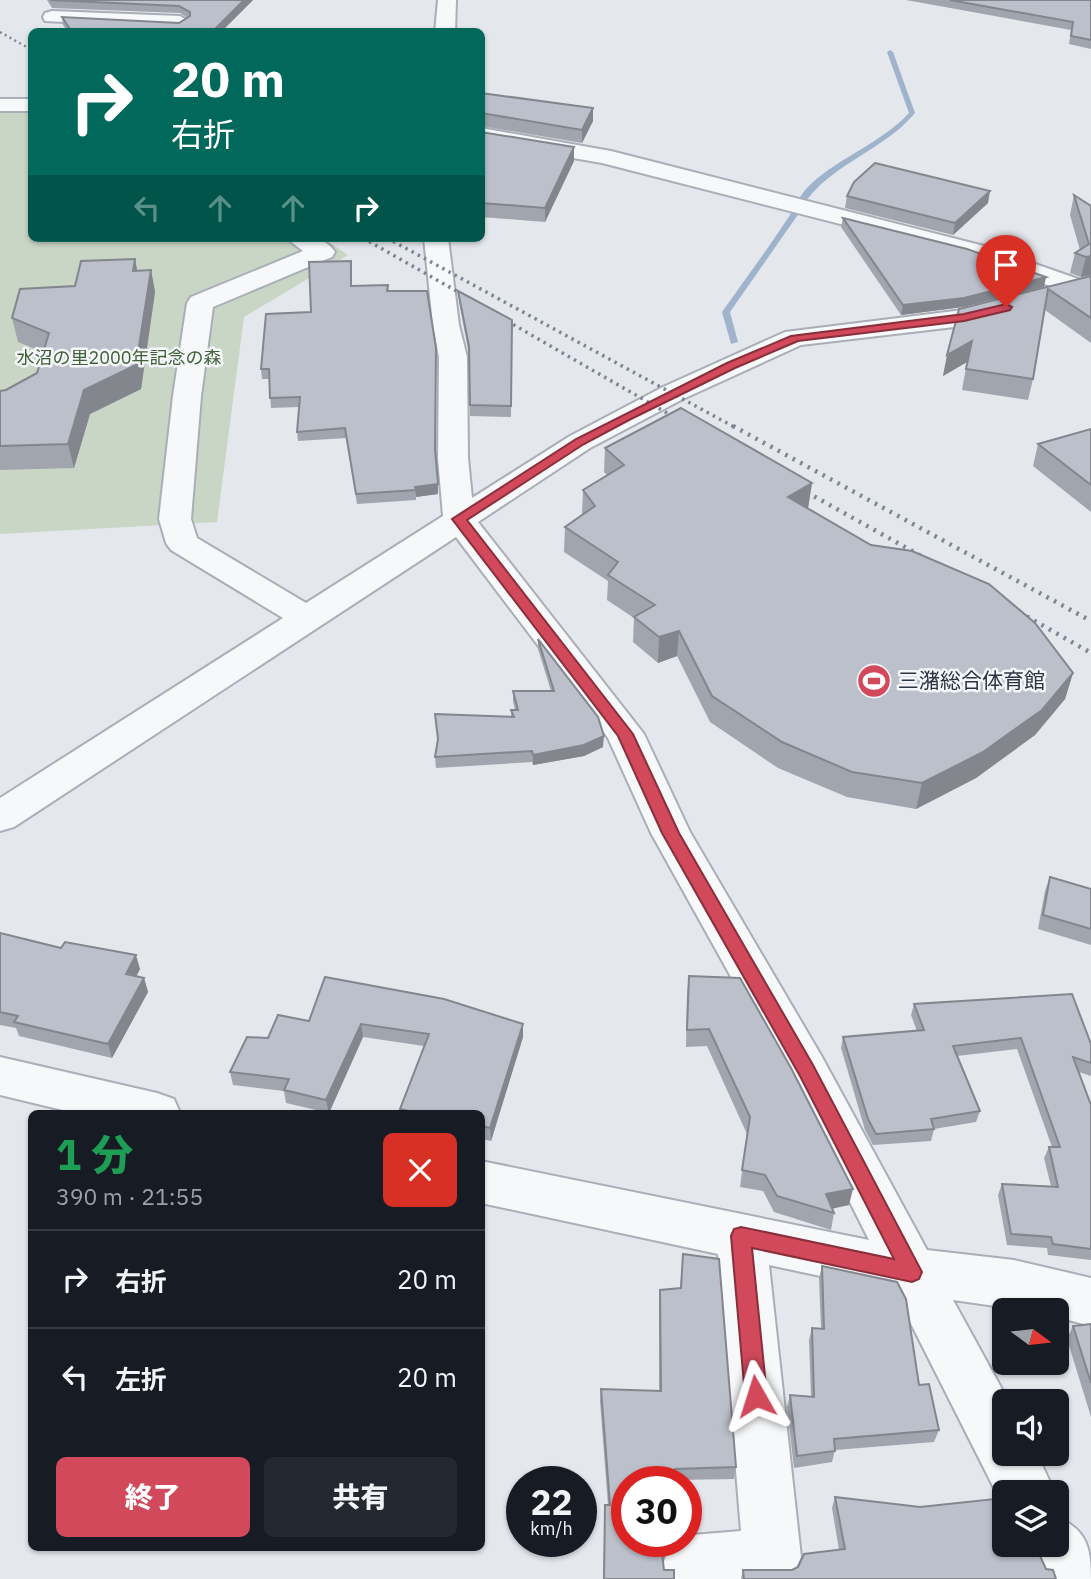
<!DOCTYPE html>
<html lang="ja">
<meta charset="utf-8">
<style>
body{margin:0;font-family:"IBM Plex Sans","Noto Sans JP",sans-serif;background:#242831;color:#f1f3f6;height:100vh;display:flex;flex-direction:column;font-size:26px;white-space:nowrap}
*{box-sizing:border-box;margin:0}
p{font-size:23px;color:#9ea1a6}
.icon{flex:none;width:38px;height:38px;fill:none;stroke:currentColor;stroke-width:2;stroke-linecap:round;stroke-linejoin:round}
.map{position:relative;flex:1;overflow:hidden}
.drawer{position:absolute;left:28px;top:1110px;width:457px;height:441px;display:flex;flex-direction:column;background:#171b24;border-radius:10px;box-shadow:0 2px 5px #0004}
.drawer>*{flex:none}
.top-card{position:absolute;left:28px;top:28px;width:457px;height:214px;border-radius:10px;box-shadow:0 2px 5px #0004;background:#00695c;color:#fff;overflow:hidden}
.needle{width:46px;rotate:105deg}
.tools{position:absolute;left:992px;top:1298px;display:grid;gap:14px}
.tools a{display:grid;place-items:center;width:77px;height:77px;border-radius:10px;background:#171b24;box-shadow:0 2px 5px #0004;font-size:35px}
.speed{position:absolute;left:506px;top:1466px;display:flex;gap:14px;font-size:35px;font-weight:700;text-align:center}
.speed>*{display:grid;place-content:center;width:91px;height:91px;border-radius:50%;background:#171b24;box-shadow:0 2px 5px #0004;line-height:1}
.speed small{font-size:18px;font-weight:400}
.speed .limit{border:10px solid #d22;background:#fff;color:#111}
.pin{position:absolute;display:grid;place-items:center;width:60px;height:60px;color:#fff;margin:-72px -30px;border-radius:50% 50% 50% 0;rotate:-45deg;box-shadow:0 0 7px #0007}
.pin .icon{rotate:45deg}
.me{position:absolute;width:77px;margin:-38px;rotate:354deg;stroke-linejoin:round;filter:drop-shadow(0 0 5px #0008)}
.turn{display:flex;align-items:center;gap:24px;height:147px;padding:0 28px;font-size:32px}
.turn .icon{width:91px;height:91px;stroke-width:2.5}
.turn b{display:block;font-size:49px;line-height:60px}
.lanes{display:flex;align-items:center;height:66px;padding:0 28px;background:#0003;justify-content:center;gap:35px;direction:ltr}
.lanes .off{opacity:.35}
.round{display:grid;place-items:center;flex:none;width:74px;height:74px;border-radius:10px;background:#242831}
.summary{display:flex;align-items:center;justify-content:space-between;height:119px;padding:0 28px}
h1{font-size:42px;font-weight:800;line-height:52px;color:#1e9e55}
.button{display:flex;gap:14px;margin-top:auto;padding:14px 28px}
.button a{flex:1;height:80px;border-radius:10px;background:#d1495b;color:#fff;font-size:28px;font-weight:800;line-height:80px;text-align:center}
.button a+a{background:#242831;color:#f1f3f6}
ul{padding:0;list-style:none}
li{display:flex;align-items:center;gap:21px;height:98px;padding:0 28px;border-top:2px solid #363941}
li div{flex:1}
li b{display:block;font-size:26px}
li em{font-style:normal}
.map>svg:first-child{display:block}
.green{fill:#c9d6c5}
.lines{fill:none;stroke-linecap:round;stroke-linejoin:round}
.stream{fill:#9fb4cc;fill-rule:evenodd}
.minor-casing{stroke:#a9aeb7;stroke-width:4}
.minor{fill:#f7f8fa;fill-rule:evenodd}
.rail-far2{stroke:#7d8696;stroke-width:2.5;stroke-dasharray:2 3.5;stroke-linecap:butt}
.rail-far1{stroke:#7d8696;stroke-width:3.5;stroke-dasharray:2.5 4.5;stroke-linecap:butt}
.rail{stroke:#7d8696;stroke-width:4.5;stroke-dasharray:2.5 6;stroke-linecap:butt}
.wall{fill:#a1a5ae}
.shaded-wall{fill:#83868d}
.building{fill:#bbc0ca;stroke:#83868d;stroke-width:2}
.route{fill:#d1495b;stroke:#882f3b;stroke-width:2}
.labels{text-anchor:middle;stroke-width:5;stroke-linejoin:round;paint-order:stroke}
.far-park-label{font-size:18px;fill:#3f6138;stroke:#f4f6f9}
.poi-label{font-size:21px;fill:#2b3445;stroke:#f4f6f9;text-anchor:start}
</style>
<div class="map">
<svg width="1091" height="1579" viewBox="0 0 1091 1579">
<rect width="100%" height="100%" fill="#e4e7ec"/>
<polygon class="green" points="0,106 31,106 32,238 323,238 348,255 244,317 217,522 0,534"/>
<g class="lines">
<path class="stream" d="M890,50L893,52L915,113C881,154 821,166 797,216L730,312L738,342L731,344L722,312C744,281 767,250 788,218C796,206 800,193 812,183C842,156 881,143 909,113L887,52Z"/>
<g class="minor-casing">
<g id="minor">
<polygon points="438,0 456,0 455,32 435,32"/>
<polygon points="52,11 180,16 190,22 180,28 45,21 43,17 45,13"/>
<rect x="0" y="99" width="32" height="12"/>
<path d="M481,128L611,151L984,246L1081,280L1091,277V293L963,326L801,345L683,399L590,448L478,522L644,734L690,832L822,1057L927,1250L1014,1260L1091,1278V1326L1057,1317V1311H1031L953,1300L1009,1402H1004V1454H1037L1055,1493H1004V1508L895,1292L769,1265L801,1557L792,1577L789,1579H664L663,1564L671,1543L686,1542V1537L692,1535L741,1531L718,1254L481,1203V1161L869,1240L790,1083L651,833L608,738L456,537L14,827L0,831V798L283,618L171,550L166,543L159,519L173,396L187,303L191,297L303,251L286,238C304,238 324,235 335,252L332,257L213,307L201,396L191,519L197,538L306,603L443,516L438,458L439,357L433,325L424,238H448L459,325L467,357L468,458L472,498L570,436L663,387L785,332L963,310L1053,287L966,256L602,163L481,142Z"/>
<polygon points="0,1057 157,1093 174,1099 180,1113 75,1113 0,1095"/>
<path d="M1057,1517C1087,1530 1091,1548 1091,1579H1042L1026,1545H1057Z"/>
</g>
</g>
<use href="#minor" class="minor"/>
<polyline class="rail-far2" points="0,32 32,50"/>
<g class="rail-far1">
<polyline points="363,238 474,301"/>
<polyline points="387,238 736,428"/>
<polyline points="495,314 686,424"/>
</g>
<g class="rail">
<polyline points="733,426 1091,621"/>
<polyline points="792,484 930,561"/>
<polyline points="1012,608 1091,653"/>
</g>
</g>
<g class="wall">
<polygon points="47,0 253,0 221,32 68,32 63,25 62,17 179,23 188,18 180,13 52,8"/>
<polygon points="906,0 1091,0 1091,49 1069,44 1071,30"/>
<polygon points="481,93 593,108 593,121 582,143 481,126"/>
<polygon points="481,132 574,147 574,161 545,222 481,217"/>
<polygon points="1074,195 1091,206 1091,275 1081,277 1070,273 1075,253 1080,250 1070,215"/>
<polygon points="847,196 988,203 953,235 845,208"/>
<polygon points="843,218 1044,287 963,307 901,315 841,227"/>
<polygon points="135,259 137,270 151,270 155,292 141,389 90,414 74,468 0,470 0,391 6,390 37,373 43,352 18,342 12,318 75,286"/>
<polygon points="352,270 352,286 388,285 389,291 436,348 435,455 438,494 416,497 416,500 357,504 346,438 298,441 297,432 299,407 271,408 269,379 262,379 261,369 311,312"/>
<polygon points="1091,276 1091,343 1045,310 1033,379 1028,400 962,390 967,362 943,376 959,309"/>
<polygon points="458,291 512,320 511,417 470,416 469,355 459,301"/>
<polygon points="1091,429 1091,512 1033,466 1038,444"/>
<polygon points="605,448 812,483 808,508 1073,673 1065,699 1035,735 976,778 916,809 847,797 778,768 710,722 677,656 658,663 633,642 634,618 607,600 608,581 564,552 565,527 582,515 583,490 607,475 604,472"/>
<polygon points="538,639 603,747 584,756 533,765 532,762 436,768 435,757 511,717 511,710 515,710 513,701 513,691 551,691 538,649"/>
<polygon points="1050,877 1091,889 1091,945 1038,929 1045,891"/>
<polygon points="0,933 140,969 136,976 144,978 148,992 112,1058 19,1036 16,1028 0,1025"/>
<polygon points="689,976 849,1205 832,1208 834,1213 831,1230 774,1212 763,1191 740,1187 747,1134 707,1046 686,1047 687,993"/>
<polygon points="914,1004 1091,1044 1091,1076 1079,1072 1091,1105 1091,1260 1048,1255 1047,1248 1007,1245 998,1195 1002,1184 1051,1186 1044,1158 1049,1147 1052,1147 1017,1049 957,1056 980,1111 976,1122 934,1129 931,1141 873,1145 865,1130 841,1048 843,1037 917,1031 911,1015"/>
<polygon points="309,1021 523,1024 523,1037 491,1141 481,1139 481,1113 400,1113 400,1109 424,1046 363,1037 329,1113 286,1103 284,1091 233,1085 230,1072 268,1038"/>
<polygon points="683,1254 736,1467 734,1479 675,1480 674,1482 626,1482 626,1542 670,1542 663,1559 664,1570 674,1579 603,1579 605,1505 608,1505 600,1401 601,1389 659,1391 659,1303 660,1290 680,1288"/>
<polygon points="822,1266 919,1385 939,1430 934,1442 835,1450 832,1462 794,1468 787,1407 790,1395 811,1396 809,1340 812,1328 821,1328 819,1278"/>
<polygon points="1091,1324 1091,1417 1067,1339 1073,1326"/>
<polygon points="835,1497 1046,1569 1056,1579 741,1579 743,1570 792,1570 839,1550 832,1508"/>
</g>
<g class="shaded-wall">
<polygon points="244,0 253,0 221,32 212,32"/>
<polygon points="593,108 593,121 582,143 582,130"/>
<polygon points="574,147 574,161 545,222 545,208"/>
<polygon points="990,191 988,203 953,235 955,223"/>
<polygon points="1091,256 1091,275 1081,277 1086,257"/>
<polygon points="135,259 139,281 133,271"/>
<polygon points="151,270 155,292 141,389 90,414 74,468 68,444 84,390"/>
<polygon points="1046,277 1044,287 963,307 901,315 903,305"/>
<polygon points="972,341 967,362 943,376 947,355"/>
<polygon points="812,483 808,508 785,522 788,497"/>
<polygon points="438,484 438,494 416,497 415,487"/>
<polygon points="679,631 677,656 658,663 659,637"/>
<polygon points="1073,673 1065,699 1035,735 976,778 916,809 922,783"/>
<polygon points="604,736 603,747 584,756 533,765 533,755"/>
<polygon points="136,955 140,969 130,989 126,974"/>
<polygon points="144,978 148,992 112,1058 108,1044"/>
<polygon points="361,1024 363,1037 329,1113 326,1100"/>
<polygon points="523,1024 523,1037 491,1141 490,1128"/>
<polygon points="853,1189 849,1205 822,1211 826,1194"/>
<polygon points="667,1542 670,1542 660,1564 662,1553"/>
</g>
<g class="building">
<polygon points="50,0 244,0 212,32 72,32 62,17 179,23 190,16 190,12 179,6"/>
<polygon points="950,0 1091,0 1091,40 1071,36 1073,22"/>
<polygon points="481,93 593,108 582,130 481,113"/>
<polygon points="481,132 574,147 545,208 481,203"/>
<polygon points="875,163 990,191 955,223 847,196 854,182"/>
<polygon points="1074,195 1091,206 1091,256 1086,257 1075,253 1089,244"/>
<polygon points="843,218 967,249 1046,277 964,298 903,305"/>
<polygon points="135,259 133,271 151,270 136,365 84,390 68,444 0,446 0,391 6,390 37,373 49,333 12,318 20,289 75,286 81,261"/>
<polygon points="351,261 351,286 388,285 387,291 427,291 436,348 435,449 438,484 415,487 416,490 356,494 345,428 297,432 300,397 270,398 269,369 261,369 266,314 311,312 309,262"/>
<polygon points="1091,276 1091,318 1048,289 1033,379 966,369 972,341 947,355 959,309"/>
<polygon points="458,291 512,320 511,406 470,405 469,346"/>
<polygon points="681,408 812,483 788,497 871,545 912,551 989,584 1035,623 1073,673 1042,710 983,752 922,783 852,772 782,742 712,696 679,631 659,637 634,617 655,605 608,575 618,562 565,527 595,506 583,490 624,465 605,448"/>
<polygon points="1091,429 1091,485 1038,444"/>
<polygon points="538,639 598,717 604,736 584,745 533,755 532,751 435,757 438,739 435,714 514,717 511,710 518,710 513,691 554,691"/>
<polygon points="1050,877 1091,889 1091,929 1043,915"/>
<polygon points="0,933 61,948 65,942 136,955 126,974 144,978 108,1044 14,1022 18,1016 0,1012"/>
<polygon points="689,976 740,978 791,1068 853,1189 826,1194 834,1213 777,1196 765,1175 742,1170 750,1117 709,1029 687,1030"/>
<polygon points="325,977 444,999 523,1024 490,1128 481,1126 481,1113 417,1113 400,1109 429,1034 361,1024 326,1100 284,1090 289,1079 230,1072 247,1037 268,1038 278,1015 309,1021"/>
<polygon points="1072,994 1091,1044 1091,1063 1073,1057 1091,1105 1091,1249 1053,1244 1051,1237 1011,1234 1002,1184 1058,1187 1049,1147 1060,1147 1021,1038 953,1046 980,1111 931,1119 934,1129 876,1134 868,1119 843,1037 924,1030 914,1004"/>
<polygon points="683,1254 719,1259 736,1467 675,1469 675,1474 672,1474 672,1482 626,1482 626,1542 667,1542 662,1553 664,1570 674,1570 674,1579 604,1579 605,1505 610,1505 601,1389 661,1391 660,1290 681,1288"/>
<polygon points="822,1266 897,1282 906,1299 919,1385 929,1384 939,1430 834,1439 835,1451 797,1456 790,1395 814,1397 812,1328 824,1329"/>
<polygon points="1091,1324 1091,1383 1073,1326"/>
<polygon points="835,1497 920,1507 1004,1498 1004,1545 1035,1545 1046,1569 1053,1570 1056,1579 744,1579 743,1570 792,1570 798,1567 804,1554 845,1549"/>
</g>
<polygon class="route" points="1006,304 1012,307 1010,310 964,321 798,341 735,368 631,419 584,444 467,520 633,734 679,833 813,1065 922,1272 919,1279 912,1282 752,1248 767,1396 764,1404 756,1407 748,1404 745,1396 731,1236 734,1229 741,1227 894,1259 800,1076 662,833 618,736 452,519 576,439 727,363 791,336 964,314"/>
<defs>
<g id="stadium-disc" transform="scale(1.75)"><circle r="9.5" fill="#d1495b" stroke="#f4f6f9"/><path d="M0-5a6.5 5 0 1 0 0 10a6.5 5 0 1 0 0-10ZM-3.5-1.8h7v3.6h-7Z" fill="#fff"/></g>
</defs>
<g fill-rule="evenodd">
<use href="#stadium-disc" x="874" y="681"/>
</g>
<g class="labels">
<g class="far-park-label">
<text x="119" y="364">水沼の里2000年記念の森</text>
</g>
<g class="poi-label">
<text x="898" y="688">三潴総合体育館</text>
</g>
</g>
</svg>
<div class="tools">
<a><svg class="needle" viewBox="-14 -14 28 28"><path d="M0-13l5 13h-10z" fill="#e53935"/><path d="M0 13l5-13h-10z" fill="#9ea1a6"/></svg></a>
<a><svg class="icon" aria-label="sound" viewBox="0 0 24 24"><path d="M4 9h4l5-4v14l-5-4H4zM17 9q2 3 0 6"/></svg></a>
<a><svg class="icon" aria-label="layers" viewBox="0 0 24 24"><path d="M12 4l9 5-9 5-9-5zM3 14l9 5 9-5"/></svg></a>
</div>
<div class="speed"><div>22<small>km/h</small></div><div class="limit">30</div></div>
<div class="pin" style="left:1006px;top:307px;background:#d93025"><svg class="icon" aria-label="arrive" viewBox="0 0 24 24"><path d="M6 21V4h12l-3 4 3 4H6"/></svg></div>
<svg class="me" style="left:756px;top:1396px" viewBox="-20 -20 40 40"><path d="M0-17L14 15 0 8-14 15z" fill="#d1495b" stroke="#fff" stroke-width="4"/></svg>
<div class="top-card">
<div class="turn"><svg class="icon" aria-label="right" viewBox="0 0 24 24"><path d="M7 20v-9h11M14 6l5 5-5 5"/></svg><div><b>20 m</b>右折</div></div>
<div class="lanes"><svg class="icon off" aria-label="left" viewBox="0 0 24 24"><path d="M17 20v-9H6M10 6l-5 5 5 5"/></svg><svg class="icon off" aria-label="ahead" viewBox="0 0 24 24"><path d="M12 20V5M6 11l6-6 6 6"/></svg><svg class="icon off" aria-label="ahead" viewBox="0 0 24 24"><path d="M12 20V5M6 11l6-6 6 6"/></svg><svg class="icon" aria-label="right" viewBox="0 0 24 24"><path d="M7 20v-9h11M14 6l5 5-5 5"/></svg></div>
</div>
<section class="drawer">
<div class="summary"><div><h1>1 分</h1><p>390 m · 21:55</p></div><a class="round" style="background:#d93025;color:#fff"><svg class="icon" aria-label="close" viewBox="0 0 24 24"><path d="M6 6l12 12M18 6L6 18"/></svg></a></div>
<ul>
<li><svg class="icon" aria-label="right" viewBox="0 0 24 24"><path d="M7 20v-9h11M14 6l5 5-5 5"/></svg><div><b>右折</b></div><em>20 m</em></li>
<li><svg class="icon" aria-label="left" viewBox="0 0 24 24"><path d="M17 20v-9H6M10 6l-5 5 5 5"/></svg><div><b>左折</b></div><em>20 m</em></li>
</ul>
<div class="button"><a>終了</a><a>共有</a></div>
</section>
</div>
